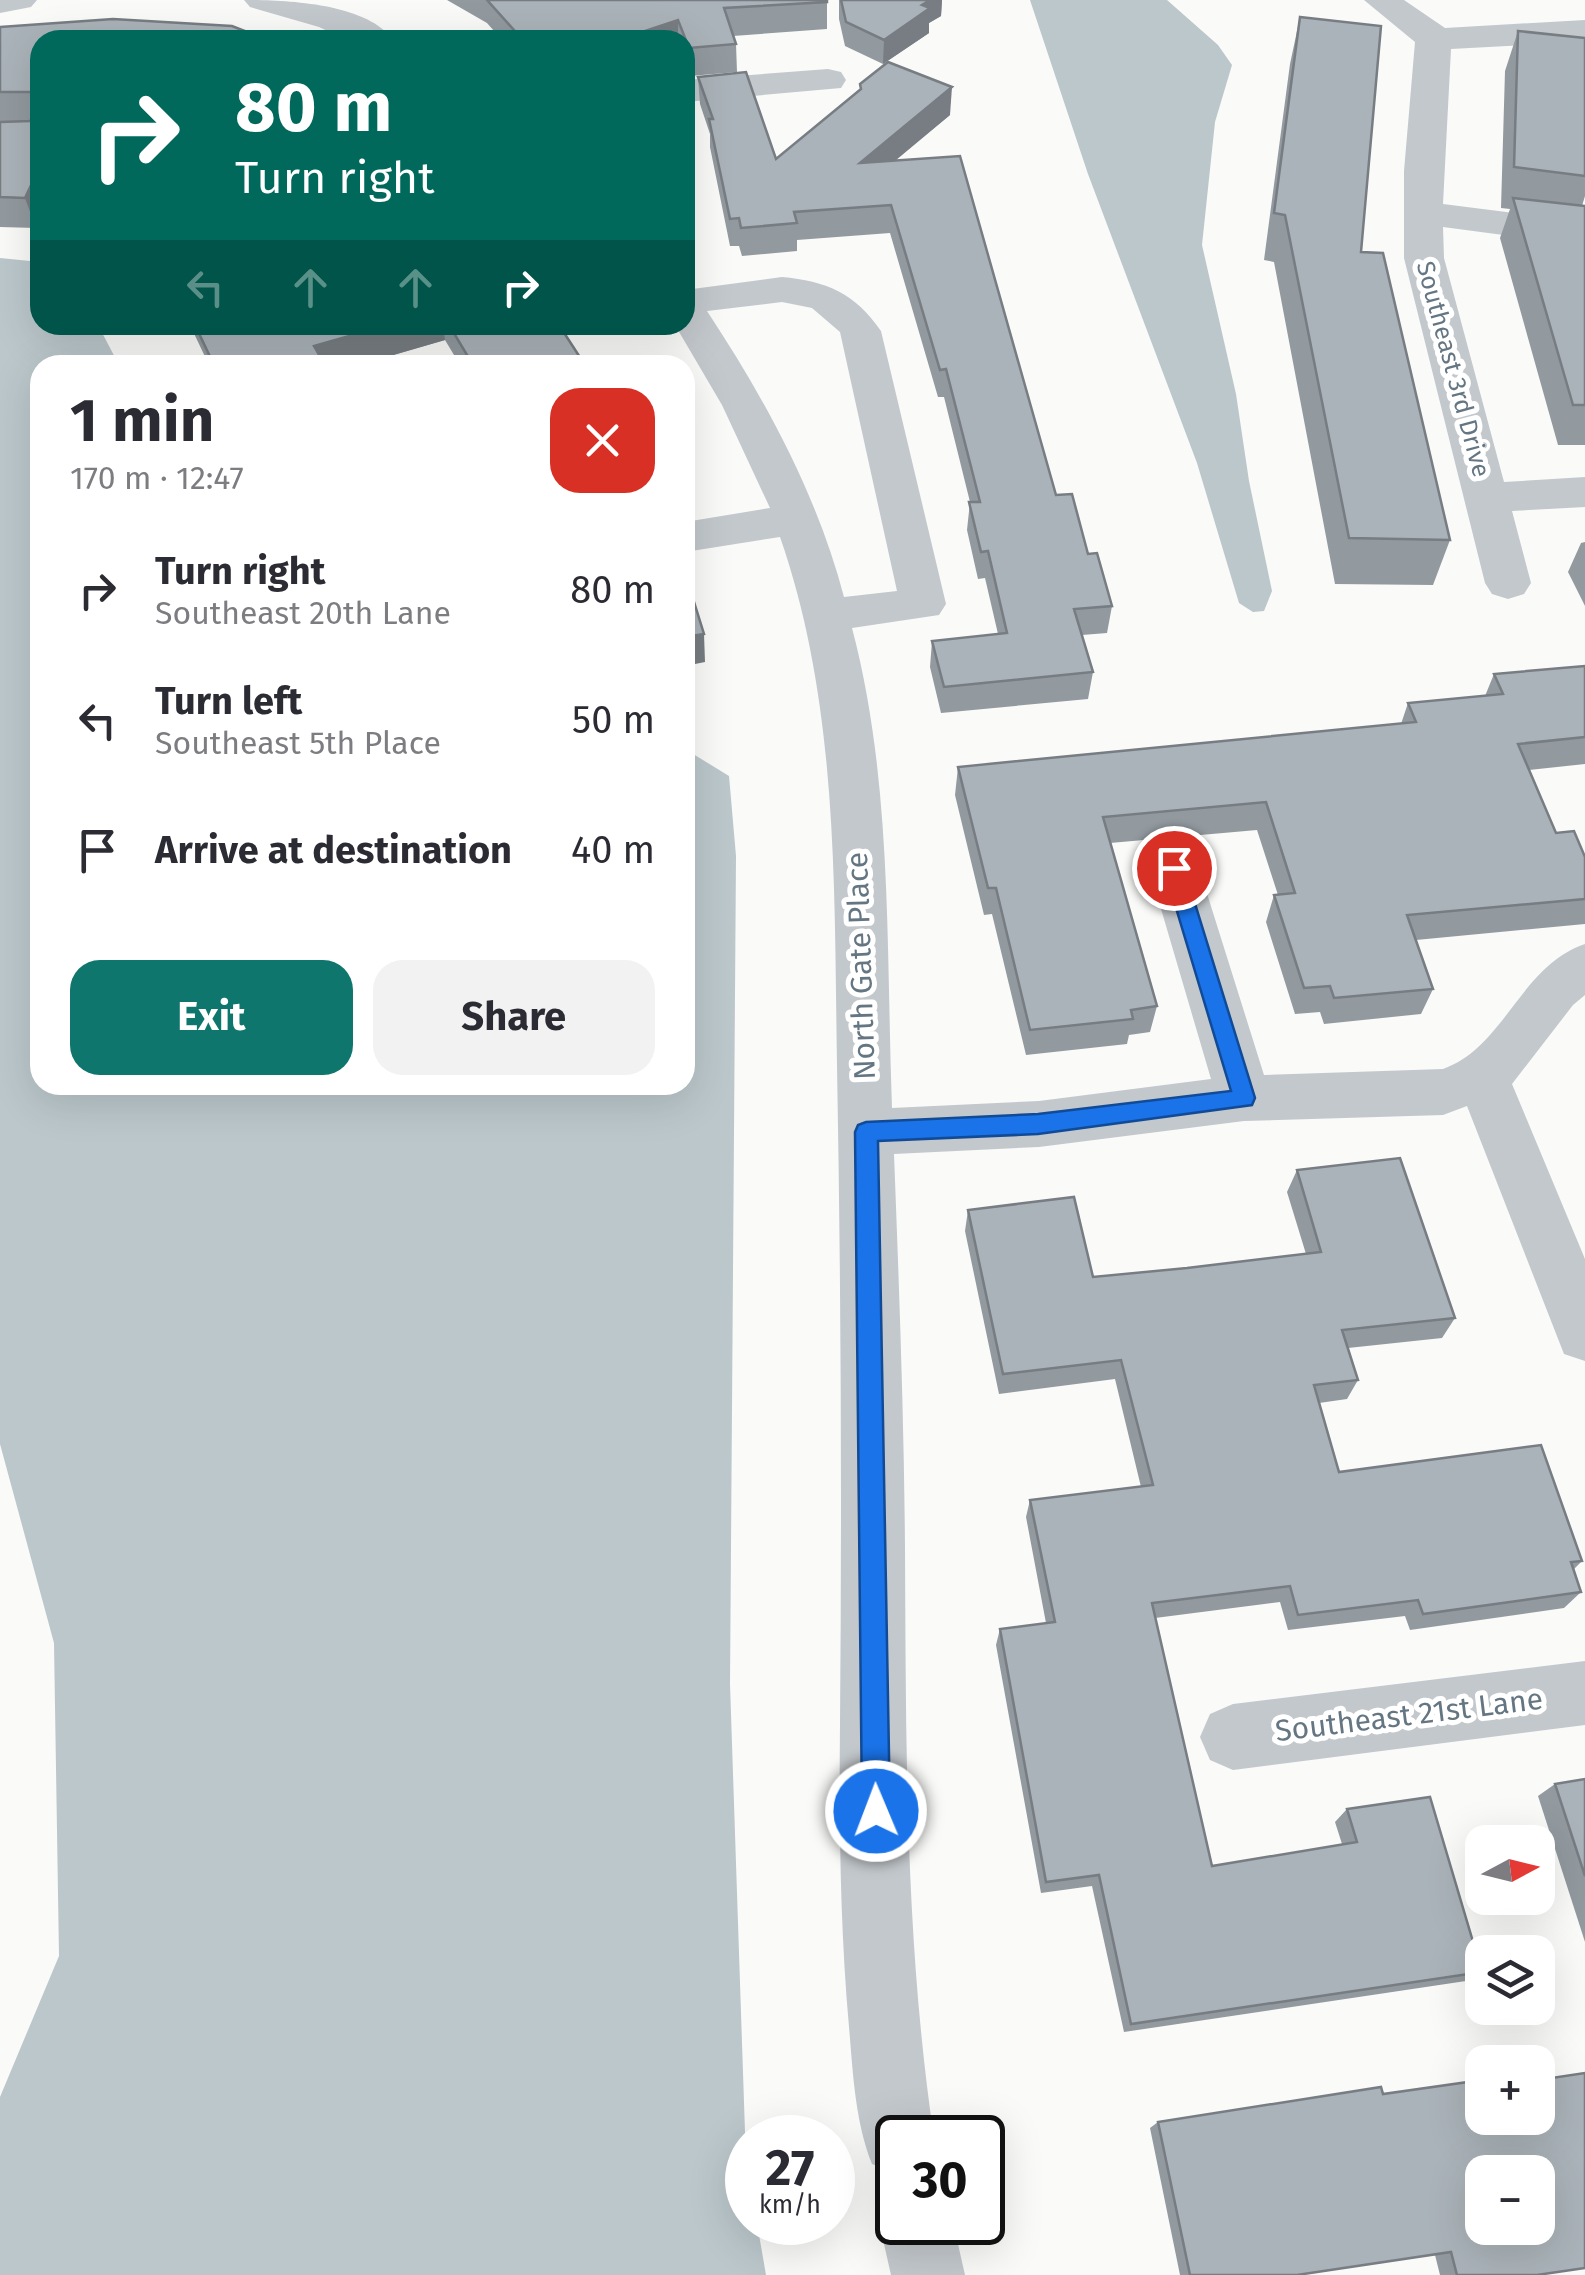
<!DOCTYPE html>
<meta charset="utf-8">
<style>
body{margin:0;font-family:"Fira Sans",sans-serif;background:#f2f2f3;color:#2b2b33;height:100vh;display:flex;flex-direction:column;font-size:38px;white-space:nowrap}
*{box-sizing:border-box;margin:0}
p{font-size:32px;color:#7c7c81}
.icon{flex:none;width:55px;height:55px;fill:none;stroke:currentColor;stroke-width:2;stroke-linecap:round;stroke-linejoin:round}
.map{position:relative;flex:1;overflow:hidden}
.drawer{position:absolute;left:30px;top:355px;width:665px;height:740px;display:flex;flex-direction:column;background:#fff;border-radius:30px;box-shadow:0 10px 40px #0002}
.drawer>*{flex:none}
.guide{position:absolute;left:30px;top:30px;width:665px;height:305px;border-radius:30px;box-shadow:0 10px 40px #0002;background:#00695c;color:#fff;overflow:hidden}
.needle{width:65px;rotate:83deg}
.fabs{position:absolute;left:1465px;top:1825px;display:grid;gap:20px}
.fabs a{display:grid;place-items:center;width:90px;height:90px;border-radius:20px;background:#fff;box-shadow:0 10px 40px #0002;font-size:50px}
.speed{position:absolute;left:725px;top:2115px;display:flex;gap:20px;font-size:50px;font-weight:700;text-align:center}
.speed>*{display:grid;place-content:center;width:130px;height:130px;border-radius:50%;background:#fff;box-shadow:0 10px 40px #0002;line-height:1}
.speed small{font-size:25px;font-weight:400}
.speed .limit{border:5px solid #111;border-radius:15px;background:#fff;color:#111}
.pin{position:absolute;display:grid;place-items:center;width:85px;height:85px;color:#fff;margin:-42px;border:5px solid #fff;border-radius:50%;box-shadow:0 2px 10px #0007}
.me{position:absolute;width:110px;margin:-55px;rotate:359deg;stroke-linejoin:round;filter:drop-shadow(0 0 8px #0008)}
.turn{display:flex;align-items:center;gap:35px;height:210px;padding:0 40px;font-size:45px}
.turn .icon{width:130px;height:130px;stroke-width:2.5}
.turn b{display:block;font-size:70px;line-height:85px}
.lanes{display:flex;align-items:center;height:95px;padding:0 40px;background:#0003;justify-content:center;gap:50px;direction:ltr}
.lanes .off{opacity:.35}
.round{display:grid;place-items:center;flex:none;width:105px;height:105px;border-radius:30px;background:#f2f2f3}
.head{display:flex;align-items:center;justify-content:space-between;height:170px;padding:0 40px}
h1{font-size:60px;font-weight:700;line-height:75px}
.action{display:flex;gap:20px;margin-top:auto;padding:20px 40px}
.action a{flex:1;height:115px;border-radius:30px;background:#0f766e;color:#fff;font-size:40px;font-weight:700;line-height:115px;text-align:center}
.action a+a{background:#f2f2f3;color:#2b2b33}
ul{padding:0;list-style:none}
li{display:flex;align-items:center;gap:30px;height:130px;padding:0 40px}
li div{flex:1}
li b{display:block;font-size:38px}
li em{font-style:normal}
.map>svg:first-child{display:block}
.water{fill:#bbc7cb}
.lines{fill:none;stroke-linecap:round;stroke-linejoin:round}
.street{fill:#c3c8cc;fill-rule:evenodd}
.wall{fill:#929a9f}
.shaded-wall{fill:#777d82}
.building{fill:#aab3b9;stroke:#777d82;stroke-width:2.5;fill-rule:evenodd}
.route{fill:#1a73e8;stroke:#114b97;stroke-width:2.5}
.labels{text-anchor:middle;stroke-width:10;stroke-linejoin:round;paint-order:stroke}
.far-street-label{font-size:25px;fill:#657683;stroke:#fff}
.street-label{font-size:30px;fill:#657683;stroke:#fff}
</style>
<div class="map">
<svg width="1585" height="2275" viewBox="0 0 1585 2275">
<rect width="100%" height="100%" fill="#fafaf8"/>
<g class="water">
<polygon points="1030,0 1167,0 1218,45 1232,65 1215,122 1202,245 1236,394 1249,481 1272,591 1264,611 1253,612 1239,603 1197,463 1088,174"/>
<polygon points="0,258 40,262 40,325 98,325 119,365 40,365 40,1085 685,1085 685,749 729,776 736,856 730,1684 748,2222 757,2223 766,2275 0,2275 0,2097 59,1956 54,1643 0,1444"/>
</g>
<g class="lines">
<g class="street">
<polygon points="0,0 37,0 31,7 0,13"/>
<path d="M244,0C285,0 367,3 393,40H347L319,27L250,7Z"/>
<polygon points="1364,0 1404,0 1445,28 1585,20 1585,42 1451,49 1443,204 1585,222 1585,246 1443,227 1444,258 1504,482 1585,477 1585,507 1512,511 1531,583 1524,594 1508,599 1492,594 1485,583 1404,258 1404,171 1415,42"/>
<polygon points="828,69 841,72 846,80 841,88 685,102 685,80"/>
<path d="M782,277C826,281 855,293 881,331L946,604L939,615L852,628C893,783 886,949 892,1108L1039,1101L1211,1079L1149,868L1156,854L1174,848L1192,854L1199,868L1264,1075L1443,1069C1505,1047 1520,966 1585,944V995L1573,1005L1512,1084L1585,1259V1361L1564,1354L1467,1106L1443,1115L1244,1121L1039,1147L894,1154C899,1285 904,1416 905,1548C906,1746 905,1941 934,2138H898V2174L872,2164C855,2121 853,2073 849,2027C840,1926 839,1824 840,1723C842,1504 841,1285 837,1065C834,889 839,706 780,537L685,552V522L770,508L722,405L675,325H685V290ZM782,302L812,308L840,332L897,591L844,597C817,494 765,399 707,311Z"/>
<polygon points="1585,1661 1585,1725 1233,1770 1210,1760 1200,1737 1210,1714 1233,1704"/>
<polygon points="898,2193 898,2222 953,2222 965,2275 891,2275 879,2222 890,2196"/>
</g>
</g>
<g class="wall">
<polygon points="447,0 827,0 827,29 733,36 736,44 737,72 690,76 685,64 685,40 502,40 487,23"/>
<polygon points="839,0 942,0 941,16 929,23 929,33 883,64 845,46 839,19"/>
<polygon points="1300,17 1361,252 1450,540 1433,585 1335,584 1274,262 1264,260 1290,64"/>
<polygon points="0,27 40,40 40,219 36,228 0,227"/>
<polygon points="1518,31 1585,38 1585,196 1582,206 1585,206 1585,445 1558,445 1500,238 1510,209 1501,208 1505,71"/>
<polygon points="698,77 776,159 860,90 860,84 950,115 895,160 1056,495 1088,554 1112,606 1107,633 1082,635 1093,672 1088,699 941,713 930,667 932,641 998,634 985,578 978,579 967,530 970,502 944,397 938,397 890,233 797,240 797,251 742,256 739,246 730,246 710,147 710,134 700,104"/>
<polygon points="190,325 559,325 585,365 460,365 445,340 359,365 209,365"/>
<polygon points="1585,542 1585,606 1568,572 1581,543"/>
<polygon points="1585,666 1585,764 1529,770 1556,833 1585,857 1585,924 1416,940 1433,989 1421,1014 1324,1024 1320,1012 1295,1014 1266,922 1274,895 1278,895 1257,830 1110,843 1157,1006 1150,1032 1129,1035 1127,1044 1026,1055 992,914 984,915 955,795 958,767 1401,724 1408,703 1485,696 1494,674"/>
<polygon points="1297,1170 1455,1318 1442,1338 1348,1348 1358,1380 1347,1399 1319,1403 1339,1472 1582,1561 1573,1570 1581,1592 1564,1608 1410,1630 1405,1616 1288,1630 1280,1602 1155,1618 1212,1866 1342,1844 1335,1822 1347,1809 1482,1972 1466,1981 1124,2032 1092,1886 1041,1893 996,1645 1000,1629 1046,1623 1026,1517 1030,1500 1141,1487 1115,1379 999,1394 965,1231 968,1210 1093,1277 1187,1268 1306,1254 1287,1192"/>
<polygon points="1585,1779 1585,1942 1538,1796 1555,1784"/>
<polygon points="1383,2094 1537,2275 1440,2275 1435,2255 1297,2275 1180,2275 1150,2128 1158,2122"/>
</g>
<g class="shaded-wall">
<polygon points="930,0 942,0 941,16 929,23 929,33 883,64 884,40"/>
<polygon points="678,20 678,40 618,40"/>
<polygon points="952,87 950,115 859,191 860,163"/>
<polygon points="40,166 40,219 36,228 25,198"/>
<polygon points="388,325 443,325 445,340 359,365 319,365 314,346"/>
<polygon points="704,634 705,662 685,666 685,637"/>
</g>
<g class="building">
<polygon points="487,0 827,0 827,2 724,8 736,44 689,48 678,20 618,40 523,40"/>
<polygon points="841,0 930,0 922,5 930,8 884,40 846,22"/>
<polygon points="1300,17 1381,26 1361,252 1383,253 1450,540 1349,538 1285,215 1274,213"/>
<polygon points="113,19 232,26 268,40 40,40 40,166 25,198 0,197 0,122 30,121 34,117 33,92 0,92 0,27"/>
<polygon points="1518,31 1585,38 1585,176 1514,167"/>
<polygon points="888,62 952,87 860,163 960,156 1056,495 1072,494 1088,554 1097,553 1112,606 1074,609 1093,672 944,687 932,641 1007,633 988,551 981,552 969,502 980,502 946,369 940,370 891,205 794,212 797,223 741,228 739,218 730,219 709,119 713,119 698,77 746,72 776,159 861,89 860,84"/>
<polygon points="1513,198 1585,206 1585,405 1573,405"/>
<polygon points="195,325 388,325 314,346 325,365 214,365"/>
<polygon points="449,325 559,325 585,365 473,365"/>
<polygon points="685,573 704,634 685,637"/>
<polygon points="1585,666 1585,737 1518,744 1556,833 1574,831 1585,857 1585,899 1407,915 1433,989 1334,998 1330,986 1304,988 1274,895 1295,893 1266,802 1103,817 1157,1006 1131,1010 1133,1019 1030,1030 996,888 988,888 958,767 1416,722 1408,703 1503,694 1494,674"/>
<polygon points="1400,1158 1455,1318 1342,1330 1358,1380 1314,1385 1339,1472 1541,1445 1582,1561 1571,1562 1581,1592 1423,1614 1418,1600 1298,1615 1290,1586 1152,1603 1212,1866 1357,1842 1347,1809 1430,1797 1482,1972 1131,2024 1099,1875 1046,1882 1000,1629 1055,1622 1030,1500 1153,1485 1121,1360 1003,1374 968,1210 1074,1197 1093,1277 1187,1268 1321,1252 1297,1170"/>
<polygon points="1585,1779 1585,1876 1555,1784"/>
<path d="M1585,2073V2268L1537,2275H1457L1451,2252L1297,2275H1190L1158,2122L1381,2087L1383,2094L1482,2080V2118H1538V2080ZM1482,2172H1538V2228H1482Z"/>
</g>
<polygon class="route" points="1174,860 1184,868 1255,1098 1252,1105 1038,1134 878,1141 890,1811 886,1821 876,1825 866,1821 862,1811 855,1132 858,1125 866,1122 1038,1114 1231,1091 1164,868"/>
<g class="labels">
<g class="far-street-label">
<text transform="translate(1454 369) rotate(75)" y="9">Southeast 3rd Drive</text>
</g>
<g class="street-label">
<text transform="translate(861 966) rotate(-92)" y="10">North Gate Place</text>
<text transform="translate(1409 1715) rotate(-7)" y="10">Southeast 21st Lane</text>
</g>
</g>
</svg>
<div class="fabs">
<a><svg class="needle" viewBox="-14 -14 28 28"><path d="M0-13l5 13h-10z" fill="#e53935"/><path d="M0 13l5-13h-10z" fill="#7c7c81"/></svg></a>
<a><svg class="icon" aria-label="layers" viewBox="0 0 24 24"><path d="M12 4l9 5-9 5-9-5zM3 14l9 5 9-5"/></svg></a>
<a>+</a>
<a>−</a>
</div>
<div class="speed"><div>27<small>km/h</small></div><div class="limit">30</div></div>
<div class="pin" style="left:1174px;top:868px;background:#d93025"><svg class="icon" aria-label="arrive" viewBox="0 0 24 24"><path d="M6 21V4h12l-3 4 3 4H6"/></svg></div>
<svg class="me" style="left:876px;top:1811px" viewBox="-20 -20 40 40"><circle r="17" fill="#1a73e8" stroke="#fff" stroke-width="3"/><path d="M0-11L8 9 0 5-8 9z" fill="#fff"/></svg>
<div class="guide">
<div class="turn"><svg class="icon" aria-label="right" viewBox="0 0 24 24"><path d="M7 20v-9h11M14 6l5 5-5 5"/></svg><div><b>80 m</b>Turn right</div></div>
<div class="lanes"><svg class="icon off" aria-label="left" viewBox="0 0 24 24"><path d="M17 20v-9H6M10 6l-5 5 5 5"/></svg><svg class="icon off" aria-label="ahead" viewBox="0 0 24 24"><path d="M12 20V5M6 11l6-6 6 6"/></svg><svg class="icon off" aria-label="ahead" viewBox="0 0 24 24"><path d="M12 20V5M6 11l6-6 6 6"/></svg><svg class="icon" aria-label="right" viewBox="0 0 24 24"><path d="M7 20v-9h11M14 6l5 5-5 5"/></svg></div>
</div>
<section class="drawer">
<div class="head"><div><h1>1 min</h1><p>170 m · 12:47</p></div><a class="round" style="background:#d93025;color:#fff"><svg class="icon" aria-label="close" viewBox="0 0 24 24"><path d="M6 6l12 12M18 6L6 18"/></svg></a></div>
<ul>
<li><svg class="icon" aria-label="right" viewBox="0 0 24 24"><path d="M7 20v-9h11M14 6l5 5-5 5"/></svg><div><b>Turn right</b><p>Southeast 20th Lane</p></div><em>80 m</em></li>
<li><svg class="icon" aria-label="left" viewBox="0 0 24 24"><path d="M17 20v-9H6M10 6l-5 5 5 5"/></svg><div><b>Turn left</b><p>Southeast 5th Place</p></div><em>50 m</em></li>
<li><svg class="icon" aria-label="arrive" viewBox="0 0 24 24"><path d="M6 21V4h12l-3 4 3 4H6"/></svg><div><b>Arrive at destination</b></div><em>40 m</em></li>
</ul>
<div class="action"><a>Exit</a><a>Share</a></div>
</section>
</div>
